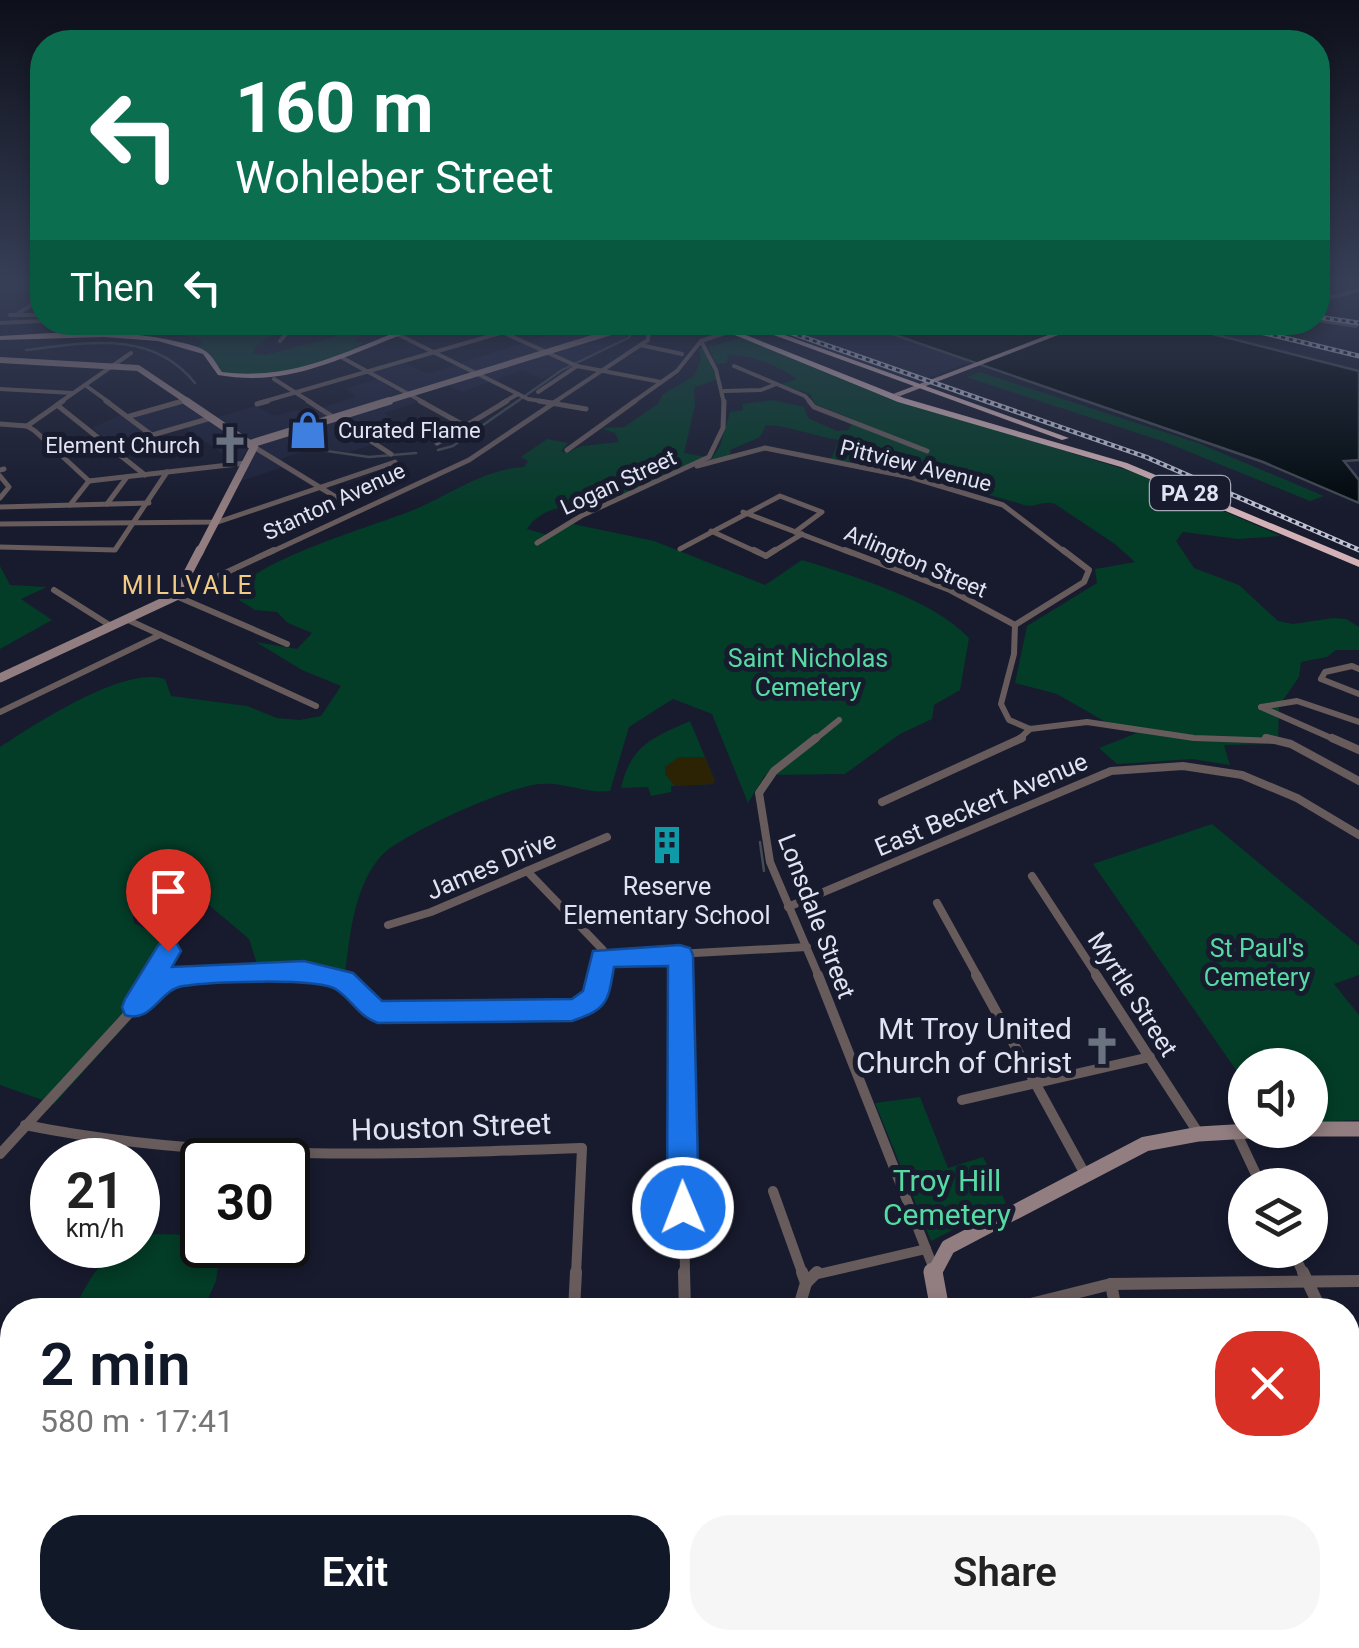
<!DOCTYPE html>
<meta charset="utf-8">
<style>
body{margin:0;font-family:Roboto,sans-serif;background:#f6f6f6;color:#222;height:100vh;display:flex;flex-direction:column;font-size:38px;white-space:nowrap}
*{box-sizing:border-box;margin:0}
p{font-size:32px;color:#767676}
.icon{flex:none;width:55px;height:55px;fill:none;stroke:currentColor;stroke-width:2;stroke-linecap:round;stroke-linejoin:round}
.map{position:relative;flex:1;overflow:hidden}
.sheet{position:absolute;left:0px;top:1298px;width:1360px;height:352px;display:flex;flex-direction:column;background:#fff;border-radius:40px 40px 0 0;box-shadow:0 5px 15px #0003}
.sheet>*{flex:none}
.guide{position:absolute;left:30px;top:30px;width:1300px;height:305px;border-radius:40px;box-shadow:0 5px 15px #0003;background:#0b6e4f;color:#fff;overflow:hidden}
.buttons{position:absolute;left:1228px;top:1048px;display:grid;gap:20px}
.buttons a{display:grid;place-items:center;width:100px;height:100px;border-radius:50%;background:#fff;box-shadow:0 5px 15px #0003;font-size:50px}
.speed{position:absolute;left:30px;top:1138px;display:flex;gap:20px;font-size:50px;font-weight:700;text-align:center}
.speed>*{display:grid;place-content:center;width:130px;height:130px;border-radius:50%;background:#fff;box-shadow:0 5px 15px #0003;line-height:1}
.speed small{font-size:25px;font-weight:400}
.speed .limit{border:5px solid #111;border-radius:15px;background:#fff;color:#111}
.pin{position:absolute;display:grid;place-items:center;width:85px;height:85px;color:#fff;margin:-102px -42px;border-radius:50% 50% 50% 0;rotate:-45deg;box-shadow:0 0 10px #0007}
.pin .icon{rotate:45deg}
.me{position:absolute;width:110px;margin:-55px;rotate:359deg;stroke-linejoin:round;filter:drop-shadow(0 0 8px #0008)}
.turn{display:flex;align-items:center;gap:35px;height:210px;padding:0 40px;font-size:45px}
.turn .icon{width:130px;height:130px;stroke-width:2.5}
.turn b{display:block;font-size:70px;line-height:85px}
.then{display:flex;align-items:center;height:95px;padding:0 40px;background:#0003;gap:20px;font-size:38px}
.round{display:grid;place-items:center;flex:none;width:105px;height:105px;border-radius:40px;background:#f6f6f6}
.head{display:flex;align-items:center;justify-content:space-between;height:170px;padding:0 40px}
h1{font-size:60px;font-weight:600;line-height:75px;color:#111827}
.action{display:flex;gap:20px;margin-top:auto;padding:20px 40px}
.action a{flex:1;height:115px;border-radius:40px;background:#111827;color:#fff;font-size:40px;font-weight:600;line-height:115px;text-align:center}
.action a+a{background:#f6f6f6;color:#222}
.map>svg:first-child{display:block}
.built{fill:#1e223b}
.green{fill:#033c27}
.sand{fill:#2b2303}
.water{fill:#00080c;stroke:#434a51;stroke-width:2.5}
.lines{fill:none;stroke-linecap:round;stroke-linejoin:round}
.stream{stroke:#434a51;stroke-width:2.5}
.street-far5{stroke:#675b5c;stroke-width:4}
.street-far4{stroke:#675b5c;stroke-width:5}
.street-far3{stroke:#675b5c;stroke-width:6}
.street-far2{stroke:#675b5c;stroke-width:8}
.street-far1{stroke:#675b5c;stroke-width:10}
.street{stroke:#675b5c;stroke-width:12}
.secondary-far4{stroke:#927e80;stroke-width:6}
.secondary-far3{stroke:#927e80;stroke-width:8}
.secondary-far2{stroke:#927e80;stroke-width:9}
.secondary-far1{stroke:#927e80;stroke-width:15}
.secondary{stroke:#927e80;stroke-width:19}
.primary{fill:#b4999c;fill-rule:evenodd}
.highway{fill:#d2b2b6;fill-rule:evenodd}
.rail-casing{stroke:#c0c3d2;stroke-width:5}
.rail{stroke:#181b2e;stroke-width:2.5;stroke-dasharray:4;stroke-linecap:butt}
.route{fill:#1a73e8;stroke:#114b97;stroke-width:2.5}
.labels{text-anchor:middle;stroke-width:10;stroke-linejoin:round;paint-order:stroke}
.far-poi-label{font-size:22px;fill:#e0e3f1;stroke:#181b2e;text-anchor:start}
.far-street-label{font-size:22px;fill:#e0e3f1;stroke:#181b2e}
.shield{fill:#181b2e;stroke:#a4a7b6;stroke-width:2.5}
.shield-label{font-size:22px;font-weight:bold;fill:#e0e3f1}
.far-quarter-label{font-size:25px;letter-spacing:2.5px;fill:#f2cb84;stroke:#181b2e}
.park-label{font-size:25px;fill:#56daa3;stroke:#181b2e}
.street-label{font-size:25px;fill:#e0e3f1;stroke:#181b2e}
.poi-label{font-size:25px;fill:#e0e3f1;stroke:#181b2e}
.near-poi-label{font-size:30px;fill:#e0e3f1;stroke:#181b2e;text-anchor:end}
.near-street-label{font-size:30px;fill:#e0e3f1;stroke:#181b2e}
.near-park-label{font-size:30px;fill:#56daa3;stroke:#181b2e}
</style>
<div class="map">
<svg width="1359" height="1648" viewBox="0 0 1359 1648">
<rect width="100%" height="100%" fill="#181b2e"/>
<g class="built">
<polygon points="544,323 636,323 619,329 627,335 625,339 543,379 523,370 461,392 448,385 410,397 417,402 384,413 390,418 350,431 371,445 349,452 313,448 281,459 289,465 241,481 259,445 218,417 256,406 274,416 297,410 303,413 357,397 345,388 381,378 374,372 406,363 427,374 557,332 539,324"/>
<polygon points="745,323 860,323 950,351 970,362 912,384"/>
<polygon points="184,403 248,447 240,462 234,462 182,425 113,445 92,428 120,415 126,419"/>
</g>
<g class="green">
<path d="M129,322H225L239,326L271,323L280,331L256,346L253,353L265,355L335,337L348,327L329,323H393L366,331L354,341L363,344C326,364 262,386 221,371L210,353L197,347L202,342L195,337L114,326Z"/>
<path d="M744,337L883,395L1136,473L1281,536L1238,539L1183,532L1176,541L1194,568L1239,585L1278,621L1293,624L1333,618L1346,619L1359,627V650H1336L1327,657L1301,662L1299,677L1279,706L1278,744L1224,745L1230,765L1192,759L1117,764L1099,748L1137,733L1116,728L1057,694L1015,683L1027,626L1097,583L1095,569L1135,562L1115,544L1055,504C1043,500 1035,508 1024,505C991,494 957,489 923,478L930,470C895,460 865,465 831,459L839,440C813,436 792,426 766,425L760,437L730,450L731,456L709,462L720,446L730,412L743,410L742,404L773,400L804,407L808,418L837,431L848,430L855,420L815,404L810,394L781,384L797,379C780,366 750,354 728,355L727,363L716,364L708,347Z"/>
<path d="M703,347L717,379L694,388L695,405L684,453L706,457C678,470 649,487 620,497C590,507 546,499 527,529L551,536L573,524L654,541L765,585L802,560C853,576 932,599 969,638L960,690L934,705L932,719L900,734L845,774L765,775L748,803L712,714L673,699L629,727L610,791C586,794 565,782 541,784C508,786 411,831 385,852C379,857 371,869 367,877C352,907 349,943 345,975L325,968L259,970L249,939L209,905L206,888C182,870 148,869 129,894L134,923C163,937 166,942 172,974L54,1104L0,1085V747C35,724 125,665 165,679L171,696L247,706L277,718L300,720L321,716L341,686L302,670L256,642L297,649L312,633L288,623L277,612L255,610L239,600C242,595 242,590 244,586C258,560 381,523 411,511C448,496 483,469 524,467L528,461L521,457L547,439L568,443L561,451L566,453L582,446L619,442L615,433L601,428L624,427L658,404L663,394L694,376L701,359L699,349Z"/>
<polygon points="980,372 1198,443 1324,496 1310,501 1165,442 966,377"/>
<polygon points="0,566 10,585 47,587 21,599 52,620 0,649"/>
<path d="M690,721L715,781L713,784L671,786V792L651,796L648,787L621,788C631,745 652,738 690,721Z"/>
<polygon points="1212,824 1359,946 1359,975 1334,984 1359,1015 1359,1120 1310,1122 1310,1065 1245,1065 1245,1083 1093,864"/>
<polygon points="920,1097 948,1168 983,1157 1006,1203 931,1241 875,1103"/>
<path d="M155,1234L195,1235L219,1259L216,1281L203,1310H74C98,1259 107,1256 155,1234Z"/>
<polygon points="1348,1436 1359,1442 1359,1648 1227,1648 1224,1638 1348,1638"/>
<path d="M12,1521V1638H249L237,1648H68L65,1641C41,1638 24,1648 0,1648V1576L8,1559Z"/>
<polygon points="320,1638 433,1638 425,1648 316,1648"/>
</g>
<polygon class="sand" points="679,757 705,757 715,781 713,784 675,786 665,774 665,767"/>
<polygon class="water" points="860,323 1169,323 1359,371 1359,460 1344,461 1359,480 1359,503 1263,462"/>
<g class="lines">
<g class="stream">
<path d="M26,350C87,343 152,329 195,383"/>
<polyline points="299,447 369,457 416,453"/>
<polyline points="438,450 453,446 562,370 630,337 628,329"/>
<polyline points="760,842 764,871"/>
</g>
<g class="street-far5">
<polyline points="1318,301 1359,290"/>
<polyline points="10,315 42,315"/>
<polyline points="16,315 42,298"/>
<polyline points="1318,320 1356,326"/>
<polyline points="480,322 577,366 661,382"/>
<polyline points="695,322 725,333"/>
<polyline points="0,323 42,321"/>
<polyline points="63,324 136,330"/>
<polyline points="395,333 528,399 554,403"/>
<polyline points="280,341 296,322"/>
<polyline points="701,341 716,370 724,403"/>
<polyline points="640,345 682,354"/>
<polyline points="341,357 425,403"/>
<polyline points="734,366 805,396 811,403"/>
<polyline points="274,379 312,403"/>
<polyline points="85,385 110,403"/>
<polyline points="0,389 73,393"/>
<polyline points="724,391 761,390 774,385"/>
<polyline points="538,392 577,366"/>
<polyline points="59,403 131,353"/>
<polyline points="174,403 186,400"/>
<polyline points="259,403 538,322"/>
<polyline points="502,403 518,394"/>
<polyline points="553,403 648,340 649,325 643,323"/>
<polyline points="632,403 677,371 701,341 725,333"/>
</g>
<g class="street-far4">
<polyline points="106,401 173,451"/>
<polyline points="308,401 391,454"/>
<polyline points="420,401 467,427"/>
<polyline points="539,401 586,409"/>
<polyline points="809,401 814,407 927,451"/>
<polyline points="257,404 268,401"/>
<polyline points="57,405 145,475"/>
<polyline points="130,416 183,401"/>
<polyline points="0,424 27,426 35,431 89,481 70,505"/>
<polyline points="27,426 63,401"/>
<polyline points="437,443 507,401"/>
<polyline points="111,447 211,418"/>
<polyline points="254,447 339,499"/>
<polyline points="567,450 635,401"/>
<polyline points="697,466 765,448 910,477 1003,505 1066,553"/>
<polyline points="0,470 4,469"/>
<polyline points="0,476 9,487 0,498"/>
<polyline points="89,481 246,463"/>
<polyline points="107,504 127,477"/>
<polyline points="0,507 149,503"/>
<polyline points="743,512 851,553"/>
<polyline points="0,524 218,522 395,462"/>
<polyline points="711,531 759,553"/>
<polyline points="537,543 581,516 709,457 723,428 724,401"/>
<polyline points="0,547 115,550 167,472"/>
<polyline points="680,549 780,496 822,512 795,532"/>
<polyline points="269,553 469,460 557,401"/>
<polyline points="771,553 802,534"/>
</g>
<g class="street-far3">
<polyline points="754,550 766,556 775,550"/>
<polyline points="845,550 950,590 1015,625"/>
<polyline points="1063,550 1089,570 1084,582 1015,625 1014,654 1001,704 1009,720 1030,729 1087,722 1194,738 1277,741"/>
<polyline points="54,590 111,626"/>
<polyline points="176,596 274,550"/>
<polyline points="176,596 287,644"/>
<polyline points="126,619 316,706"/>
<polyline points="1321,679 1325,672 1352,666 1359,669"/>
<polyline points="1321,679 1359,694"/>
<polyline points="1261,707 1338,741"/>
<polyline points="1261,707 1297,701 1359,722"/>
<polyline points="0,712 160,635"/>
<polyline points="813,741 839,720"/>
<polyline points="1017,741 1030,729"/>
</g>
<g class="street-far2">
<polyline points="816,738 774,771 759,793 770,862 819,977"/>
<polyline points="1266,738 1291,744 1359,781"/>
<polyline points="1332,738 1359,750"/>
<polyline points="882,802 1022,738"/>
<polyline points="527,871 603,950 602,958"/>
<polyline points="1032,876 1098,977"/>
<polyline points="937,903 978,977"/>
<polyline points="788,907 1111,771 1183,766 1242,775 1297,798 1359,835"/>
<polyline points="388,925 431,912 607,837"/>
<polyline points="680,955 680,977"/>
<polyline points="602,958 807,947"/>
<polyline points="153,977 180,931 155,916 159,903 170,893"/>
<polyline points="175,977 323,973 336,977"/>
<polyline points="597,977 602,958"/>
</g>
<g class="street-far1">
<path d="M328,975C350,982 358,1001 378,1012L572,1010L594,995L597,975"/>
<polyline points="680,975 685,1275"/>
<polyline points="818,975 932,1264"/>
<polyline points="976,975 1085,1174"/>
<polyline points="1096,975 1199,1134"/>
<path d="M135,1007C176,971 185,976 237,975"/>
<polyline points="962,1100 1150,1057"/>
<path d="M25,1125C210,1162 394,1155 582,1148L576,1275"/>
<polyline points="1236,1132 1261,1185"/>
<polyline points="0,1154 135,1007 154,975"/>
<polyline points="773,1191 803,1275"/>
<polyline points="1292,1250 1304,1275"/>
<polyline points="814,1275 926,1249"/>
</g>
<g class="street">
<polyline points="684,1272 685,1310"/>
<polyline points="1303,1272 1321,1310"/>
<polyline points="806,1283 817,1272"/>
<polyline points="1111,1284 1116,1310"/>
<polyline points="191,1309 197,1310"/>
<polyline points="574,1310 576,1272"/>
<polyline points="798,1310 806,1283 802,1272"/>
<polyline points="1007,1310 1111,1284 1359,1281"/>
</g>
<g class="secondary-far4">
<polyline points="0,360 138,368 190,403"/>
<polyline points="381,403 644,322"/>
</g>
<g class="secondary-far3">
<polyline points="186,401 254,447 199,553"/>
<polyline points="250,444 389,401"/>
</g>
<polyline class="secondary-far2" points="0,678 176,596 200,550"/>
<g class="secondary-far1">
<polyline points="1310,1129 1359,1129"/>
<polyline points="933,1275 948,1247 1145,1144 1199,1134 1267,1130"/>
</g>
<g class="secondary">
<polyline points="933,1272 940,1310"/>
<polyline points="1056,1638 1056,1648"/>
</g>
<g class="primary">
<path d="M423,322H434C417,330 400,335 383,342C327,365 279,386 218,375L203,354L158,341L104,337L0,340V336C60,332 121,328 179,342C188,344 202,347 208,353C214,358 218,367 222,372C298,382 354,346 423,322Z"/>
<polygon points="1082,322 1092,322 900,396 893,394"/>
</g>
<g class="highway">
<polygon points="703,322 713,322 904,398 1127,463 1359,560 1359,567 1121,467 898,402"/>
<polygon points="738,322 749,322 1069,438 1062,440"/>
</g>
<g class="rail-casing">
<g id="rail">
<polyline points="1318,317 1359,323"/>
<polyline points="760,322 1146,457 1359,550"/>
<polyline points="1219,322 1359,356"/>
</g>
</g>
<use href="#rail" class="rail"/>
</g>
<linearGradient id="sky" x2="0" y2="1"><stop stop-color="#0d0f19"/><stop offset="0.55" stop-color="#373f57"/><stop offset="1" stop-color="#373f57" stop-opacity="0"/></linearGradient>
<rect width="1359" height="514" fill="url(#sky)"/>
<path class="route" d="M168,941L177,944L181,951L172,967L304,961L353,973L382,1001L572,999L583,991L593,951L680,945L690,948L693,955L699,1208L694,1218L683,1223L672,1218L667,1208L668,966L614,967C608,1003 607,1009 572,1021L378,1023C358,1016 353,1001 337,990C318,977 209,982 183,986C160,989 152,1024 125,1015L122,1007L125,999L159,944Z"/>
<defs>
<g id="shop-bare" transform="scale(3)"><path d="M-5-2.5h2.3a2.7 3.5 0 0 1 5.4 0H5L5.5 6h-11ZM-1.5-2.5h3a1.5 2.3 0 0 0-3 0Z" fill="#3f7fe0" stroke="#181b2e" stroke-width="2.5" paint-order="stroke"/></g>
<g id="church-bare" transform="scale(3)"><path d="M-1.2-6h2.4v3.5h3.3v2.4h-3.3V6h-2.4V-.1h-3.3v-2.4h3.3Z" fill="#6b7280" stroke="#181b2e" stroke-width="2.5" paint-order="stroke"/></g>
<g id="building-bare" transform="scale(3)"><path d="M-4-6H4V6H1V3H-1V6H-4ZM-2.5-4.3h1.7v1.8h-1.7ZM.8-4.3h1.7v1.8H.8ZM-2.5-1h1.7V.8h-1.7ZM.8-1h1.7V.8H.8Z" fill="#0f9aa8" stroke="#181b2e" stroke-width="2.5" paint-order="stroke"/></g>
</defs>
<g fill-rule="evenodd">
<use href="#shop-bare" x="308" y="430"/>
<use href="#church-bare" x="230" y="445"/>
<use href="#building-bare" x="667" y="845"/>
<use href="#church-bare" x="1102" y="1046"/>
</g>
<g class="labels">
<g class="far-poi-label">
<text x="338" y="438">Curated Flame</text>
<text x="200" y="453" text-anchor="end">Element Church</text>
</g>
<g class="far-street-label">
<text transform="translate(916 465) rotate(14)" y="8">Pittview Avenue</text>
<text transform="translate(618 482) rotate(-25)" y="8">Logan Street</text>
<text transform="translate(334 501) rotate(-25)" y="8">Stanton Avenue</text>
<text transform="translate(916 561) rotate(23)" y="8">Arlington Street</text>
</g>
<rect class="shield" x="1150" y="476" width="80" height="34" rx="8"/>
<g class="shield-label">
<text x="1190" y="501">PA 28</text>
</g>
<g class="far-quarter-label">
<text x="188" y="594">MILLVALE</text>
</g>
<g class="park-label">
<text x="808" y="667">Saint Nicholas<tspan x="808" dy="29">Cemetery</tspan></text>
<text x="1257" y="957">St Paul's<tspan x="1257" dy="29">Cemetery</tspan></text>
</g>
<g class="street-label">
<text transform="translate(981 804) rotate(-23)" y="9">East Beckert Avenue</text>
<text transform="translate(491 865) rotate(-23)" y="9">James Drive</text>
<text transform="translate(817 916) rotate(69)" y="9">Lonsdale Street</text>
<text transform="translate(1133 994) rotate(57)" y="9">Myrtle Street</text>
</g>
<g class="poi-label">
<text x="667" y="895">Reserve<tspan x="667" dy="29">Elementary School</tspan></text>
</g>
<g class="near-poi-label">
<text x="1072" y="1039">Mt Troy United<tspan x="1072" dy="34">Church of Christ</tspan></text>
</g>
<g class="near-street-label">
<text transform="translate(451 1127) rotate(-2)" y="10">Houston Street</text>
</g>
<g class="near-park-label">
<text x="947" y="1191">Troy Hill<tspan x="947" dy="34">Cemetery</tspan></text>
</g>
</g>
</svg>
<div class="buttons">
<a><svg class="icon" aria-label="sound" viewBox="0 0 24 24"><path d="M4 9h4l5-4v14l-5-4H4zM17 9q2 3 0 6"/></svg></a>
<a><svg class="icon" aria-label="layers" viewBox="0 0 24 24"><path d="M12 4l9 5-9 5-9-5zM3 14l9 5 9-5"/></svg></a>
</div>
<div class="speed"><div>21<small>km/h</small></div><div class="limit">30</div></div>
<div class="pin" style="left:168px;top:951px;background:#d93025"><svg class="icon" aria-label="arrive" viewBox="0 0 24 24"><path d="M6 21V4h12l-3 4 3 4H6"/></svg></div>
<svg class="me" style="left:683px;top:1208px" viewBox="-20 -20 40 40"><circle r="17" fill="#1a73e8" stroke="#fff" stroke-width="3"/><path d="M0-11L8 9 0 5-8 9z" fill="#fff"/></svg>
<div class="guide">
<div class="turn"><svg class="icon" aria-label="left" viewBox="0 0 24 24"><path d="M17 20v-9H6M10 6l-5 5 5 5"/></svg><div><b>160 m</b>Wohleber Street</div></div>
<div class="then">Then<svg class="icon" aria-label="left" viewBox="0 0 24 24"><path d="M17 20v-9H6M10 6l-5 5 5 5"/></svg></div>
</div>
<section class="sheet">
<div class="head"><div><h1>2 min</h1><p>580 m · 17:41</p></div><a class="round" style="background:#d93025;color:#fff"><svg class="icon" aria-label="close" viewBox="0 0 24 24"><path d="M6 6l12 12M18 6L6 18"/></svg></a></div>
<div class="action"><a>Exit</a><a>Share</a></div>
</section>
</div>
